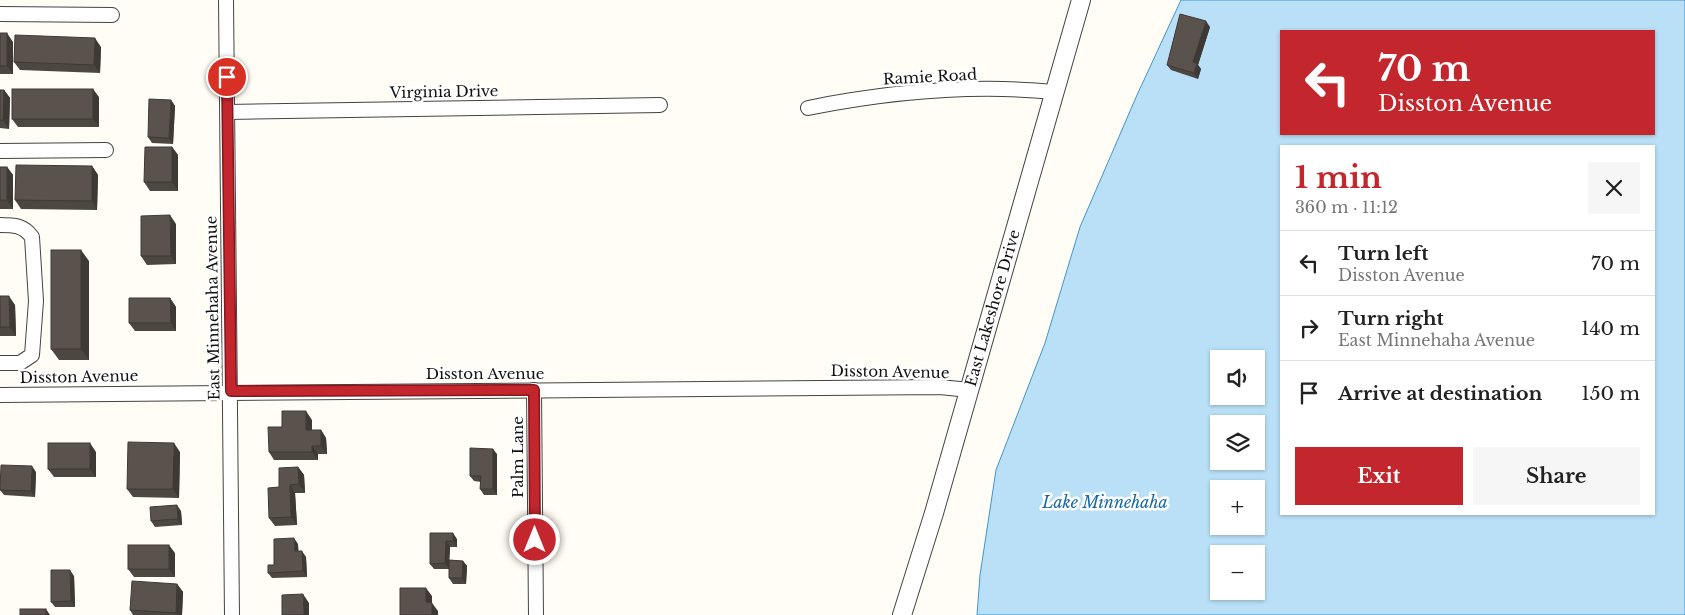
<!DOCTYPE html>
<meta charset="utf-8">
<style>
body{margin:0;font-family:"Libre Baskerville",serif;background:#f6f6f6;color:#222;height:100vh;display:flex;flex-direction:column;font-size:19px;white-space:nowrap}
*{box-sizing:border-box;margin:0}
p{font-size:16px;color:#767676}
.icon{flex:none;width:28px;height:28px;fill:none;stroke:currentColor;stroke-width:2;stroke-linecap:round;stroke-linejoin:round}
.map{position:relative;flex:1;overflow:hidden}
.side{position:absolute;left:1280px;top:145px;width:375px;height:370px;display:flex;flex-direction:column;background:#fff;border-radius:0px;box-shadow:0 1px 4px #0004}
.side>*{flex:none}
.hud{position:absolute;left:1280px;top:30px;width:375px;height:105px;border-radius:0px;box-shadow:0 1px 4px #0004;background:#c4262e;color:#fff;overflow:hidden}
.buttons{position:absolute;left:1210px;top:350px;display:grid;gap:10px}
.buttons a{display:grid;place-items:center;width:55px;height:55px;border-radius:0px;background:#fff;box-shadow:0 1px 4px #0004;font-size:25px}
.pin{position:absolute;display:grid;place-items:center;width:42px;height:42px;color:#fff;margin:-21px;border:2px solid #fff;border-radius:50%;box-shadow:0 1px 5px #0007}
.me{position:absolute;width:55px;margin:-28px;rotate:0deg;stroke-linejoin:round;filter:drop-shadow(0 0 4px #0008)}
.turn{display:flex;align-items:center;gap:18px;height:105px;padding:0 15px;font-size:22px}
.turn .icon{width:65px;height:65px;stroke-width:2.5}
.turn b{display:block;font-size:35px;line-height:42px}
.round{display:grid;place-items:center;flex:none;width:52px;height:52px;border-radius:0px;background:#f6f6f6}
.overview{display:flex;align-items:center;justify-content:space-between;height:85px;padding:0 15px}
h1{font-size:30px;font-weight:800;line-height:38px;color:#c4262e}
.cta{display:flex;gap:10px;margin-top:auto;padding:10px 15px}
.cta a{flex:1;height:58px;border-radius:0px;background:#c4262e;color:#fff;font-size:20px;font-weight:800;line-height:58px;text-align:center}
.cta a+a{background:#f6f6f6;color:#222}
ul{padding:0;list-style:none}
li{display:flex;align-items:center;gap:15px;height:65px;padding:0 15px;border-top:1px solid #e0e0e0}
li div{flex:1}
li b{display:block;font-size:19px}
li em{font-style:normal}
.map>svg:first-child{display:block}
.water{fill:#b9e0f7;stroke:#3f96cf;fill-rule:evenodd}
.lines{fill:none;stroke-linecap:round;stroke-linejoin:round}
.minor-casing{stroke:#444;stroke-width:16}
.tertiary-casing{stroke:#444;stroke-width:20}
.minor{stroke:#fff;stroke-width:14}
.tertiary{stroke:#fff;stroke-width:18}
.wall{fill:#4d4742}
.shaded-wall{fill:#3f3936}
.building{fill:#5a524d;stroke:#3f3936}
.route-casing{stroke:#7f191e;stroke-width:12}
.route{stroke:#c4262e;stroke-width:9}
.labels{text-anchor:middle;stroke-width:5;stroke-linejoin:round;paint-order:stroke}
.street-label{font-size:15px;fill:#111;stroke:#fff}
.water-label{font-size:16px;font-style:italic;fill:#1768a6;stroke:#fff}
</style>
<div class="map">
<svg width="1685" height="615" viewBox="0 0 1685 615">
<rect width="100%" height="100%" fill="#fffdf5"/>
<path class="water" d="M1181,0H1685V615H977L980,575L996,470L1045,343L1080,227L1137,95ZM1281,31H1654V134H1281ZM1281,146H1654V514H1281ZM1219,359H1256V396H1219ZM1219,424H1256V461H1219ZM1219,489H1256V526H1219ZM1219,554H1256V591H1219Z"/>
<g class="lines">
<g class="minor-casing">
<g id="minor">
<polyline points="226,0 232,615"/>
<polyline points="0,14 112,15"/>
<path d="M808,108C888,92 972,84 1054,92"/>
<polyline points="228,112 660,105"/>
<polyline points="0,151 106,150"/>
<path d="M0,225C14,225 23,225 32,237L36,301L32,355L20,363H0"/>
<polyline points="534,390 536,615"/>
<polyline points="0,395 823,388 940,387 969,390"/>
</g>
</g>
<g class="tertiary-casing">
<g id="tertiary">
<path id="s1" d="M902,615L934,513L1081,0"/>
</g>
</g>
<use href="#minor" class="minor"/>
<use href="#tertiary" class="tertiary"/>
</g>
<g class="wall">
<polygon points="1210,27 1198,65 1201,69 1198,79 1171,70 1167,65"/>
<polygon points="0,33 13,42 13,74 0,74"/>
<polygon points="101,47 100,73 20,70 14,62"/>
<polygon points="0,90 4,90 10,98 9,129 0,128"/>
<polygon points="99,97 99,127 18,127 12,119"/>
<polygon points="171,100 175,106 173,144 152,143 148,137"/>
<polygon points="172,147 178,155 178,191 150,191 144,182"/>
<polygon points="92,166 98,175 97,210 21,209 15,200"/>
<polygon points="0,167 7,167 13,175 13,209 0,209"/>
<polygon points="176,224 176,264 147,265 141,256"/>
<polygon points="89,261 89,360 59,360 51,349"/>
<polygon points="0,296 15,305 16,336 0,336"/>
<polygon points="170,298 176,307 176,331 135,331 129,323"/>
<polygon points="312,420 312,430 321,430 326,438 327,454 318,454 318,460 274,460 269,452 282,427"/>
<polygon points="96,452 96,477 54,477 48,469"/>
<polygon points="180,452 179,498 133,497 127,489"/>
<polygon points="497,454 497,495 484,495 480,489 481,482 474,481 470,476"/>
<polygon points="298,467 304,475 305,493 295,493 297,525 275,526 269,518 279,487"/>
<polygon points="36,472 35,497 4,495 0,490"/>
<polygon points="181,511 182,525 155,527 151,521"/>
<polygon points="430,533 457,539 457,547 450,547 449,560 463,561 467,566 466,584 453,584 449,578 449,569 434,569 430,564"/>
<polygon points="298,544 298,551 306,557 307,577 272,578 268,573 274,565"/>
<polygon points="175,553 175,577 134,577 128,569"/>
<polygon points="74,576 75,607 55,607 51,602"/>
<polygon points="177,584 183,592 182,615 133,615 130,610"/>
</g>
<g class="shaded-wall">
<polygon points="1206,21 1210,27 1198,65 1201,69 1198,79 1194,73 1193,62"/>
<polygon points="7,33 13,42 13,74 7,66"/>
<polygon points="95,38 101,47 100,73 94,65"/>
<polygon points="93,89 99,97 99,127 93,119"/>
<polygon points="4,90 10,98 9,129 3,120"/>
<polygon points="171,100 175,106 173,144 169,138"/>
<polygon points="172,147 178,155 178,191 172,182"/>
<polygon points="92,166 98,175 97,210 92,201"/>
<polygon points="7,167 13,175 13,209 7,200"/>
<polygon points="170,215 176,224 176,264 171,256"/>
<polygon points="81,250 89,261 89,360 81,349"/>
<polygon points="9,296 15,305 16,336 10,327"/>
<polygon points="170,298 176,307 176,331 171,323"/>
<polygon points="306,411 312,420 312,439 306,430"/>
<polygon points="321,430 326,438 327,454 321,446"/>
<polygon points="90,443 96,452 96,477 90,469"/>
<polygon points="174,443 180,452 179,498 173,489"/>
<polygon points="312,446 318,454 318,460 312,452"/>
<polygon points="493,449 497,454 497,495 493,489"/>
<polygon points="32,466 36,472 35,497 31,491"/>
<polygon points="298,467 304,475 305,493 299,484"/>
<polygon points="290,485 295,493 297,525 291,517"/>
<polygon points="177,505 181,511 182,525 178,519"/>
<polygon points="453,533 457,539 457,547 453,541"/>
<polygon points="294,538 298,544 299,557 295,551"/>
<polygon points="446,541 450,547 449,569 445,563"/>
<polygon points="169,545 175,553 175,577 169,569"/>
<polygon points="302,551 306,557 307,577 303,571"/>
<polygon points="463,561 467,566 466,584 462,578"/>
<polygon points="70,570 74,576 75,607 71,601"/>
<polygon points="177,584 183,592 182,615 178,615 176,613"/>
<polygon points="426,588 432,596 432,611 426,602"/>
<polygon points="303,594 309,603 309,615 304,615"/>
<polygon points="432,603 438,611 438,615 432,615"/>
<polygon points="46,609 50,615 46,615"/>
</g>
<g class="building">
<polygon points="1180,14 1206,21 1193,62 1197,64 1194,73 1167,65"/>
<rect x="0" y="33" width="7" height="33"/>
<polygon points="15,35 95,38 94,65 14,62"/>
<rect x="12" y="89" width="81" height="30"/>
<polygon points="0,90 4,90 3,120 0,120"/>
<polygon points="149,99 171,100 169,138 148,137"/>
<polygon points="145,147 172,147 172,182 144,182"/>
<polygon points="16,165 92,166 92,201 15,200"/>
<rect x="0" y="167" width="7" height="33"/>
<polygon points="170,215 171,256 141,256 141,216"/>
<rect x="51" y="250" width="30" height="99"/>
<polygon points="0,296 9,296 10,327 0,327"/>
<polygon points="129,298 170,298 171,323 129,323"/>
<polygon points="282,411 306,411 306,430 321,430 321,446 312,446 312,452 269,452 268,427 282,427"/>
<polygon points="128,442 174,443 173,489 127,489"/>
<rect x="48" y="443" width="42" height="26"/>
<polygon points="470,448 493,449 493,489 480,489 481,476 470,476"/>
<polygon points="1,465 32,466 31,491 0,490"/>
<polygon points="298,467 299,484 290,485 291,517 269,518 268,488 279,487 279,468"/>
<polygon points="177,505 178,519 151,521 150,507"/>
<polygon points="430,533 453,533 453,541 446,541 445,563 430,564"/>
<polygon points="294,538 295,551 302,551 303,571 268,573 268,565 274,565 274,539"/>
<rect x="128" y="545" width="41" height="24"/>
<polygon points="449,560 463,561 462,578 449,578"/>
<polygon points="51,570 70,570 71,601 51,602"/>
<polygon points="132,581 177,584 176,613 130,610"/>
<polygon points="400,588 426,588 426,602 432,603 432,615 400,615"/>
<polygon points="303,594 304,615 282,615 282,595"/>
<rect x="20" y="609" width="26" height="6"/>
</g>
<g class="lines">
<g class="route-casing">
<polyline id="route" points="227,77 231,391 534,390 535,540"/>
</g>
<use href="#route" class="route"/>
</g>
<g class="labels">
<g class="street-label">
<text transform="translate(930 77) rotate(-3)" y="5">Ramie Road</text>
<text transform="translate(444 92) rotate(-1)" y="5">Virginia Drive</text>
<text transform="translate(213 308) rotate(-91)" y="5">East Minnehaha Avenue</text>
<text dy="5" stroke="none"><textPath href="#s1" startOffset="320">East Lakeshore Drive</textPath></text>
<text transform="translate(890 372) rotate(1)" y="5">Disston Avenue</text>
<text x="485" y="379">Disston Avenue</text>
<text transform="translate(79 377) rotate(-1)" y="5">Disston Avenue</text>
<text transform="translate(518 457) rotate(-90)" y="5">Palm Lane</text>
</g>
<g class="water-label">
<text x="1105" y="508">Lake Minnehaha</text>
</g>
</g>
</svg>
<div class="buttons">
<a><svg class="icon" aria-label="sound" viewBox="0 0 24 24"><path d="M4 9h4l5-4v14l-5-4H4zM17 9q2 3 0 6"/></svg></a>
<a><svg class="icon" aria-label="layers" viewBox="0 0 24 24"><path d="M12 4l9 5-9 5-9-5zM3 14l9 5 9-5"/></svg></a>
<a>+</a>
<a>−</a>
</div>
<div class="pin" style="left:227px;top:77px;background:#d93025"><svg class="icon" aria-label="arrive" viewBox="0 0 24 24"><path d="M6 21V4h12l-3 4 3 4H6"/></svg></div>
<svg class="me" style="left:535px;top:540px" viewBox="-20 -20 40 40"><circle r="17" fill="#c4262e" stroke="#fff" stroke-width="3"/><path d="M0-11L8 9 0 5-8 9z" fill="#fff"/></svg>
<div class="hud">
<div class="turn"><svg class="icon" aria-label="left" viewBox="0 0 24 24"><path d="M17 20v-9H6M10 6l-5 5 5 5"/></svg><div><b>70 m</b>Disston Avenue</div></div>
</div>
<section class="side">
<div class="overview"><div><h1>1 min</h1><p>360 m · 11:12</p></div><a class="round"><svg class="icon" aria-label="close" viewBox="0 0 24 24"><path d="M6 6l12 12M18 6L6 18"/></svg></a></div>
<ul>
<li><svg class="icon" aria-label="left" viewBox="0 0 24 24"><path d="M17 20v-9H6M10 6l-5 5 5 5"/></svg><div><b>Turn left</b><p>Disston Avenue</p></div><em>70 m</em></li>
<li><svg class="icon" aria-label="right" viewBox="0 0 24 24"><path d="M7 20v-9h11M14 6l5 5-5 5"/></svg><div><b>Turn right</b><p>East Minnehaha Avenue</p></div><em>140 m</em></li>
<li><svg class="icon" aria-label="arrive" viewBox="0 0 24 24"><path d="M6 21V4h12l-3 4 3 4H6"/></svg><div><b>Arrive at destination</b></div><em>150 m</em></li>
</ul>
<div class="cta"><a>Exit</a><a>Share</a></div>
</section>
</div>
